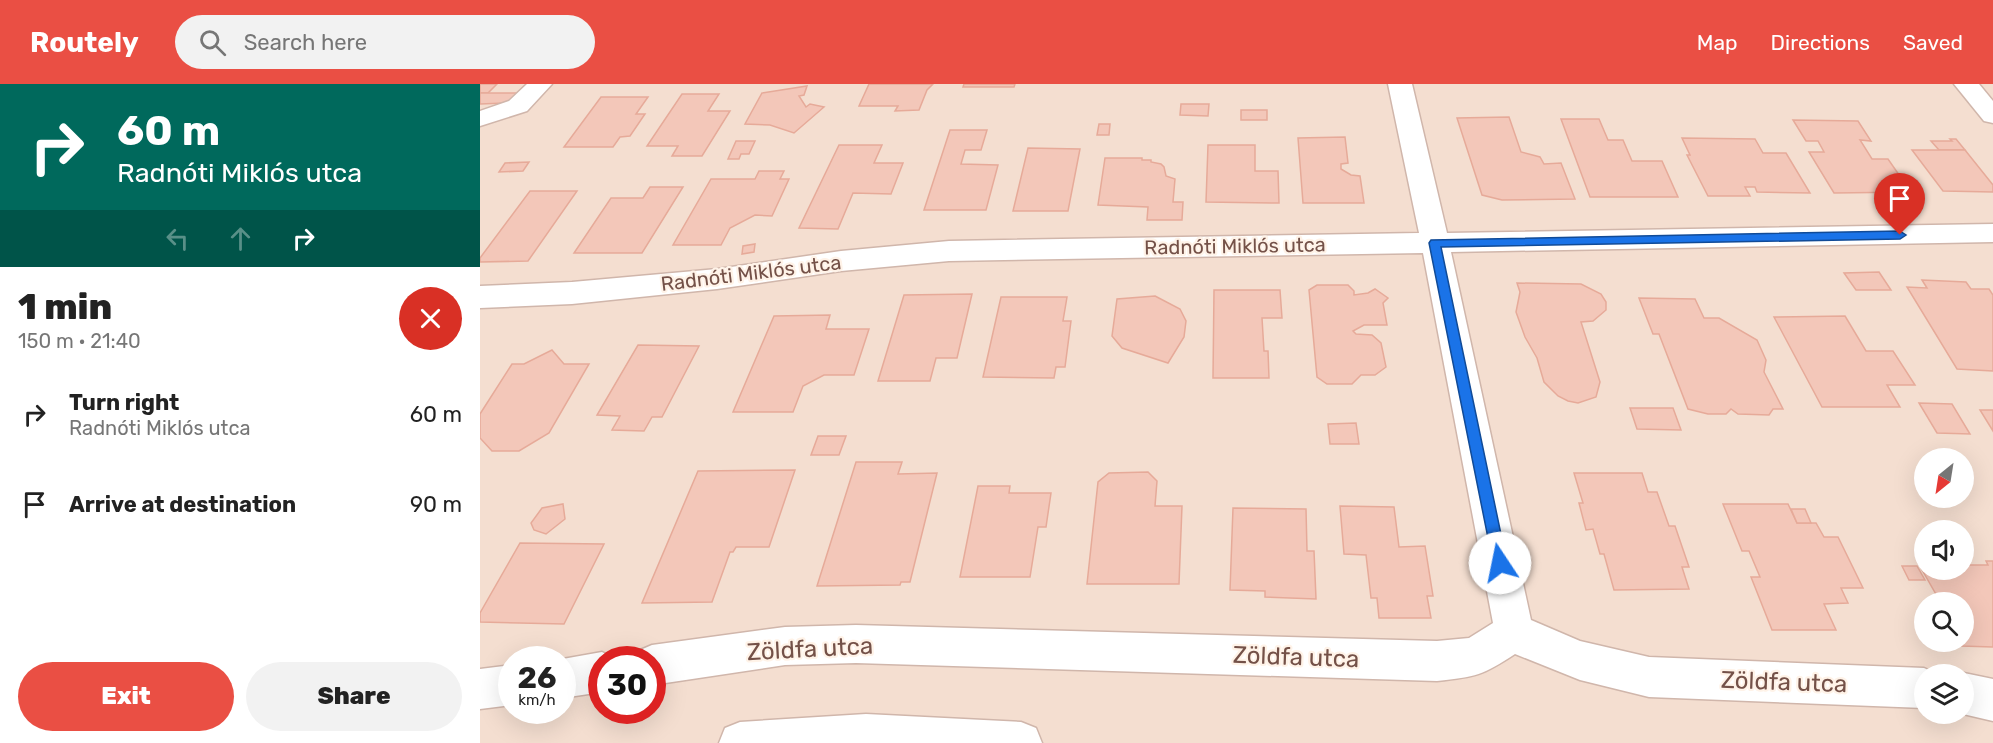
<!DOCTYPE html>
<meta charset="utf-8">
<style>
body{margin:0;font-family:Rubik,sans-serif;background:#f2f2f2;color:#222;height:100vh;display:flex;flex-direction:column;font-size:22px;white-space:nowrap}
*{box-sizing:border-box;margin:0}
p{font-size:20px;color:#767676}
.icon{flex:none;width:33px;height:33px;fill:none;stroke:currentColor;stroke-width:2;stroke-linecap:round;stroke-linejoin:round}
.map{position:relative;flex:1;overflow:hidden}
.details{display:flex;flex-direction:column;background:#fff;width:480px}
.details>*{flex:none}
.top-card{background:#00695c;color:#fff;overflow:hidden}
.needle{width:39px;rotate:210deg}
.fabs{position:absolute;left:1434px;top:364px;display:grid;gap:12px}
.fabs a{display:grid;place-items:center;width:60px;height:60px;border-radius:50%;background:#fff;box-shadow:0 6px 24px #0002;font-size:30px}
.speed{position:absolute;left:18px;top:562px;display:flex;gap:12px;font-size:30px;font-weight:700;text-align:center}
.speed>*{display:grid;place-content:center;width:78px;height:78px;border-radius:50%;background:#fff;box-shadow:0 6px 24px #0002;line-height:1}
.speed small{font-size:15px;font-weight:400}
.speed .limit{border:9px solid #d22;background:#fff;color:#111}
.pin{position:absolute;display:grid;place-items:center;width:51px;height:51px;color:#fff;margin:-62px -26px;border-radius:50% 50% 50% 0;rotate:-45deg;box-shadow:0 0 6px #0007}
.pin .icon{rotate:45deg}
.me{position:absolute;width:66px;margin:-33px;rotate:349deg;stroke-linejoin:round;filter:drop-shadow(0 0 4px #0008)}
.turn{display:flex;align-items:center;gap:21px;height:126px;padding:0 18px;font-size:27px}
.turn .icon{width:78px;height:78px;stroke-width:2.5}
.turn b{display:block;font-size:42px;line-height:51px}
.lanes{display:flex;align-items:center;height:57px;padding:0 18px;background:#0003;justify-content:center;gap:30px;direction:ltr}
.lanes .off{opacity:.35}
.round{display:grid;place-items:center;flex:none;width:63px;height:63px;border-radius:32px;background:#f2f2f2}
.headline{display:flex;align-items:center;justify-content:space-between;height:102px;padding:0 18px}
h1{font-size:36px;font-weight:800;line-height:45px}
.button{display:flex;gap:12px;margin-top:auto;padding:12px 18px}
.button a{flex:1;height:69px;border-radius:36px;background:#ea4f44;color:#fff;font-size:24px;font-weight:800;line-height:69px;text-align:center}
.button a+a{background:#f2f2f2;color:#222}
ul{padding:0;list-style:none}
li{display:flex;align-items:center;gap:18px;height:90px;padding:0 18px}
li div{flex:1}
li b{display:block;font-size:22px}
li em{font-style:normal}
header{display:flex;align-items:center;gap:36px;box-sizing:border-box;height:84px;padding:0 30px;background:#ea4f44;color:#fff}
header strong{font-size:28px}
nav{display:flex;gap:33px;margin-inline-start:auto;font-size:21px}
.search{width:420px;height:54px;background:#f2f2f2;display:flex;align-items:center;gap:15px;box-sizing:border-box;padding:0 21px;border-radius:33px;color:#767676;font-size:22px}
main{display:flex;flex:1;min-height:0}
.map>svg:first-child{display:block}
.residential{fill:#f4ded0;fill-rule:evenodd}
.building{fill:#f3c7b9;stroke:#e6aa99;stroke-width:1.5}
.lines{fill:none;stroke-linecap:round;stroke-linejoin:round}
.minor-casing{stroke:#d0b6ab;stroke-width:3}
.minor{fill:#fff;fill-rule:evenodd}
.route{fill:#1a73e8;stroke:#114b97;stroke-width:1.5}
.labels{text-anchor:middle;stroke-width:4.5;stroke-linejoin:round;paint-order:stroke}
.street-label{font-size:20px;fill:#745148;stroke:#fff3e8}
.near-street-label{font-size:24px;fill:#745148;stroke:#fff3e8}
</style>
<header>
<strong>Routely</strong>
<div class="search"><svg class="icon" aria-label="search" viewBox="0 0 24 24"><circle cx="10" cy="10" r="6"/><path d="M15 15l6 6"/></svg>Search here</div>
<nav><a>Map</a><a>Directions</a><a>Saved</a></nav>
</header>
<main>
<section class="details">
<div class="top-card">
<div class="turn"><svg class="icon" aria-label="right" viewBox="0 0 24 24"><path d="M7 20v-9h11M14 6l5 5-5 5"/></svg><div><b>60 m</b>Radnóti Miklós utca</div></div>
<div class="lanes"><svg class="icon off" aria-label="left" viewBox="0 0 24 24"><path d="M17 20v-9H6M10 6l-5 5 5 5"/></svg><svg class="icon off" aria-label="ahead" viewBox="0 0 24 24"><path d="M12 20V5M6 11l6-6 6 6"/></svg><svg class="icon" aria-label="right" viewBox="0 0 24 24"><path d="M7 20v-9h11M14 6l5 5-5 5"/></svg></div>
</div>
<div class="headline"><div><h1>1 min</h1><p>150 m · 21:40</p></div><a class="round" style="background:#d93025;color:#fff"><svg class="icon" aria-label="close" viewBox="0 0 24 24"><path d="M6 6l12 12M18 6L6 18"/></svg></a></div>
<ul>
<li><svg class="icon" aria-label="right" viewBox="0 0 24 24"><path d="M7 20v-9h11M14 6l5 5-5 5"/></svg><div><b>Turn right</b><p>Radnóti Miklós utca</p></div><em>60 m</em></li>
<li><svg class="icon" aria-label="arrive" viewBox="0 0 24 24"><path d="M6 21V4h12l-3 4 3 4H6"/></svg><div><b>Arrive at destination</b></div><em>90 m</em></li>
</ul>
<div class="button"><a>Exit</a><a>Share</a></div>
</section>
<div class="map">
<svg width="1513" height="659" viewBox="0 0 1513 659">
<rect width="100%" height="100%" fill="#fdeee2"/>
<path class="residential" d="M0,0H1513V659H0ZM1444,375H1484V414H1444ZM1444,447H1484V486H1444ZM1444,519H1484V558H1444ZM32,576H82V627H32ZM122,576H172V627H122ZM1444,591H1484V630H1444Z"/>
<g class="building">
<polygon points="0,0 17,0 8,9 0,9"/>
<polygon points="389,0 453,0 447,6 439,26 415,27 418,22 379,22"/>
<polygon points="484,0 535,0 534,3 483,3"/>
<polygon points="327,2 324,11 319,12 326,23 330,20 344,23 314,49 290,41 265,40 282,9"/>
<polygon points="0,9 44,9 25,19 0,20"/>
<polygon points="202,10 239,10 228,27 250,27 222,72 192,72 198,62 167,62"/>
<polygon points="121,13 168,13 156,30 165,30 150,52 140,53 133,63 84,63"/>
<polygon points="701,20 729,20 728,32 700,31"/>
<rect x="761" y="26" width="26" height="10"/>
<polygon points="1029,33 1041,68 1060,73 1064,80 1081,79 1095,115 1022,116 1002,111 977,34"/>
<polygon points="1081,35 1119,35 1128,56 1143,56 1152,77 1182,77 1198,113 1110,113"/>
<polygon points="1313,36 1378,37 1391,57 1380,56 1392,75 1408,75 1431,108 1354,109 1329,68 1344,68 1338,57 1326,57"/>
<polygon points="619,40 630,40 629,51 617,51"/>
<polygon points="470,46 507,46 501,66 485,66 481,80 518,81 506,126 444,126"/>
<polygon points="865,53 868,79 861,80 861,85 871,91 880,92 884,119 823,119 818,54"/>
<polygon points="1202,54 1275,55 1283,69 1306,69 1330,109 1277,108 1275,103 1265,103 1270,112 1228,112 1207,71 1210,71"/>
<polygon points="1470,55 1476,55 1485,66 1459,66 1451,57 1472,57"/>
<polygon points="256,57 275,57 269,70 261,70 259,75 248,75"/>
<polygon points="359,61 402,61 394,79 423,79 411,110 373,109 358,145 319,144"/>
<polygon points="728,61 775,61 775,87 798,87 799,119 726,118"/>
<polygon points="548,64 600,65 588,127 533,127"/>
<polygon points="1432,66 1485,66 1513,101 1513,108 1463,107"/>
<polygon points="625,74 662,74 662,76 671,76 671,78 681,80 684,83 686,92 695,95 693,118 703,118 702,136 667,136 668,123 618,121"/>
<polygon points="49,78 43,87 19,88 25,79"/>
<polygon points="279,87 304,87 300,95 309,95 292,132 275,131 250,144 241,161 193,161 231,95 275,95"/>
<polygon points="170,103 203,103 162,169 94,169 131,114 163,114"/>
<polygon points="50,107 97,107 48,177 0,178 0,174"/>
<polygon points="275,160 274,168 262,170 263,162"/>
<polygon points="1399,188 1411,206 1376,206 1364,189"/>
<polygon points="1442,196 1486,198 1491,205 1509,205 1513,211 1513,287 1477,285 1427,203 1447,204"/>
<polygon points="1037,199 1101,200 1121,210 1126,218 1126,226 1113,237 1101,238 1120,298 1116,313 1098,319 1088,317 1078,312 1064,298 1057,274 1045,253 1036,228 1040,208"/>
<polygon points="837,201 868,201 874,207 874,211 888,209 895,205 908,214 903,219 907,241 884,241 873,247 876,250 892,251 901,259 906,283 895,291 881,291 872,300 847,300 837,293 829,206"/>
<polygon points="734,206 800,206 802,234 782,234 784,267 788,267 789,294 733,294"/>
<polygon points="492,210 477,274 456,274 450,297 398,297 424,211"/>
<polygon points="675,212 700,225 706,237 704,253 688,279 642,264 632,252 637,215"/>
<polygon points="521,213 587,213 583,237 591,237 585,283 576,283 574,294 503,293"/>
<polygon points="1159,214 1215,215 1224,234 1239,234 1277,256 1286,276 1284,288 1303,325 1293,325 1289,331 1258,330 1251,325 1246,330 1228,330 1208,325 1179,250 1173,250"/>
<polygon points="350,231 346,245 389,245 374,291 344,291 323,302 313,328 253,328 294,232"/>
<polygon points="1365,232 1386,267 1413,267 1435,301 1407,301 1420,323 1342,323 1294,233"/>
<polygon points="158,261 219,262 182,333 172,333 164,347 132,346 140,332 117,331"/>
<polygon points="72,266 84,280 109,280 69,349 39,367 12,367 0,354 0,330 32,280 44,280"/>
<polygon points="1439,319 1472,320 1490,350 1457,349"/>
<polygon points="1150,324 1193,324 1201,346 1157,345"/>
<polygon points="1500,326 1513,326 1513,347"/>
<polygon points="876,339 879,360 850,360 848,340"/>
<polygon points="338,352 366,352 359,371 331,371"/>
<polygon points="376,378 422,378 418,390 457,389 430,498 421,498 420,501 337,502"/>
<polygon points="315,386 289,463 256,463 253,468 250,468 232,518 162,519 218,387"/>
<polygon points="668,388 677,397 675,422 702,422 699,500 607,500 618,398 629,389"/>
<polygon points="1094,389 1162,389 1168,408 1177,408 1189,442 1195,442 1209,483 1202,483 1209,505 1134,506 1124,470 1120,470 1113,445 1106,446 1099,419 1103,419"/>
<polygon points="498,402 530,402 529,409 571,409 566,443 558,443 550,493 480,493"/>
<polygon points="83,420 85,435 66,450 54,446 51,439 62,424"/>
<polygon points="1243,420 1308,420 1317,439 1336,439 1344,453 1358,453 1383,504 1361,504 1368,519 1344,520 1356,546 1292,546 1271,493 1280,493 1269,467 1262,467"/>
<polygon points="860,422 914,423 919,463 945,462 953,512 947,512 951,534 899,534 897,514 891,514 886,471 864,470"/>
<polygon points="753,424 826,425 827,467 834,467 836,515 785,513 785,507 750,506"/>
<polygon points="1311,425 1325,425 1331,439 1317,439"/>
<polygon points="40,459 124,460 84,540 0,538 0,529"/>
<polygon points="1437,477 1444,477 1444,486 1484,486 1484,481 1508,481 1506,477 1513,477 1513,563 1481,562 1479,558 1484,558 1484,519 1461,519"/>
<polygon points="1422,482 1437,482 1445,496 1429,496"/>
</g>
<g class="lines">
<g class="minor-casing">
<g id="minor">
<polygon points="47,0 72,0 47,27 0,42 0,27 29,17"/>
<path d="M908,0H932L967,149L1513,140V158L971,168L1051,536L1100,557L1169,573L1444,584L1459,591H1444V624L1169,613L1100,596L1035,570C1003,591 996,593 957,597L376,579L305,581L172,601V576H154L158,567L172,561L305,543L376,541L957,557L989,554L1013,539L943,169L469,177L361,187L237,205L92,220L0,224V202L92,198L237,185L361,167L469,157L939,149Z"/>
<polygon points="1474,0 1499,0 1513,17 1513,39 1504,37"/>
<polygon points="122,568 137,576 122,576 122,608 82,614 82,576 77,576"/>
<polygon points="32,581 32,621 0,625 0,585"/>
<polygon points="1484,589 1513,595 1513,637 1483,630 1484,591 1480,591"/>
<polygon points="386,630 541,638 556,644 562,659 239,659 245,644 260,638"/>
</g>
</g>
<use href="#minor" class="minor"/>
</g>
<polygon class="route" points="1420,147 1426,151 1420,155 961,163 1027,479 1025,484 1020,486 1014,484 949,159 951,156"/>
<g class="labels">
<g class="street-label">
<text transform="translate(755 162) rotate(-1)" y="7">Radnóti Miklós utca</text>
<text transform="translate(271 189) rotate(-7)" y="7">Radnóti Miklós utca</text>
</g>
<g class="near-street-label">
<text transform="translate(330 565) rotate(-3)" y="8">Zöldfa utca</text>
<text transform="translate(816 573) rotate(2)" y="8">Zöldfa utca</text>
<text transform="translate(1304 598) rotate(2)" y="8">Zöldfa utca</text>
</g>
</g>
</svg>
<div class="fabs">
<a><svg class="needle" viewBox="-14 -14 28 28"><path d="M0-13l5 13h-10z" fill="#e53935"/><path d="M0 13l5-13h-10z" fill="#767676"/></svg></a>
<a><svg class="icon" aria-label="sound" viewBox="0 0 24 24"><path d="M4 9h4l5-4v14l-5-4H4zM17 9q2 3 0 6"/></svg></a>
<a><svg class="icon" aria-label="search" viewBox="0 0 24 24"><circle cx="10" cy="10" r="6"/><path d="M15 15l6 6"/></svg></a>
<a><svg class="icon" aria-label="layers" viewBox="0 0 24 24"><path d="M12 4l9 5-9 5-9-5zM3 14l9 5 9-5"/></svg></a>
</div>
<div class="speed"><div>26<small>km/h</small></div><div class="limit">30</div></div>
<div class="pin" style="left:1420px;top:151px;background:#d93025"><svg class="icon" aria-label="arrive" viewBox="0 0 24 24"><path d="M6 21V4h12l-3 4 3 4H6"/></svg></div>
<svg class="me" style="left:1020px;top:479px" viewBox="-20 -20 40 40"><circle r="19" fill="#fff"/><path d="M0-13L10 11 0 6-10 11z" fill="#1a73e8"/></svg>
</div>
</main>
